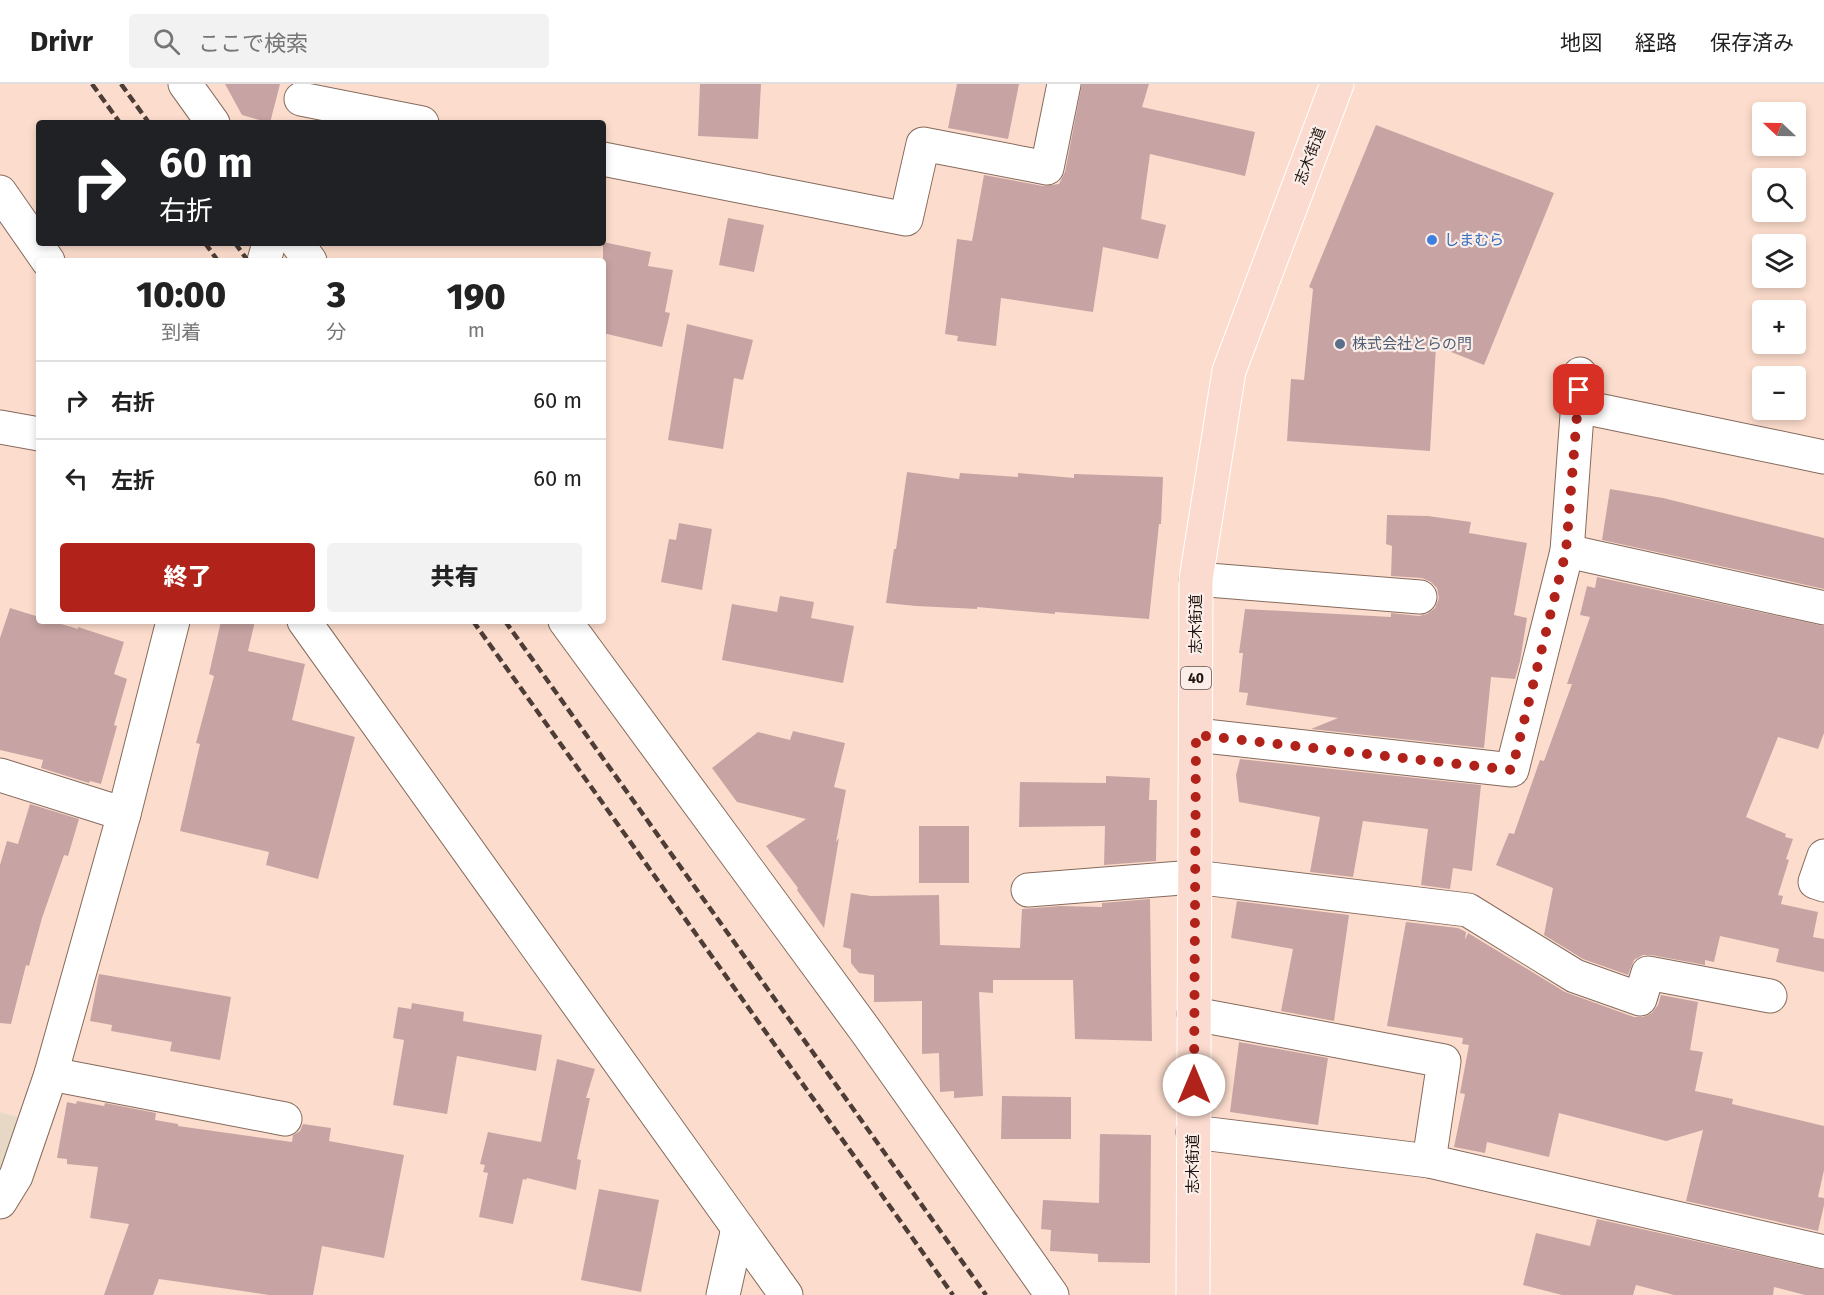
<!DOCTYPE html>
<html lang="ja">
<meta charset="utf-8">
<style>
body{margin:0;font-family:"Fira Sans","Noto Sans JP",sans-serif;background:#f2f2f2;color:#222;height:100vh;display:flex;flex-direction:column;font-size:22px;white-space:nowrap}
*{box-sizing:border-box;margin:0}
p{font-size:20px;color:#767676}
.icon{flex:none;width:33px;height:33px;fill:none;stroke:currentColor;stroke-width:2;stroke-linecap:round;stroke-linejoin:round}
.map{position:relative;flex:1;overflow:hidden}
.side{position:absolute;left:36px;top:174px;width:570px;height:366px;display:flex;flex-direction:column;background:#fff;border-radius:6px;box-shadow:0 3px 9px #0003}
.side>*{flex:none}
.hud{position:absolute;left:36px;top:36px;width:570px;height:126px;border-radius:6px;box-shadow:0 3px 9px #0003;background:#202124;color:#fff;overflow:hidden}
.needle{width:39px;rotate:292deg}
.fabs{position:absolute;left:1752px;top:18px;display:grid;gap:12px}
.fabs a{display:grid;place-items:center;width:54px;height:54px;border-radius:6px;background:#fff;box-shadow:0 3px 9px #0003;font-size:30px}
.pin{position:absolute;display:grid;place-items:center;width:51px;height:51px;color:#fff;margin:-26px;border-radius:12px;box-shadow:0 3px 9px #0006}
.me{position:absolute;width:66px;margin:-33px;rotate:0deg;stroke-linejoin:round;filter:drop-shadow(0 0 4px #0008)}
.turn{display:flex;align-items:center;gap:21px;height:126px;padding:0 24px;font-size:27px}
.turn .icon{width:78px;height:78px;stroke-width:2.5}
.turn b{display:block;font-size:42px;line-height:51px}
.eta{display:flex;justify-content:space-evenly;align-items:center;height:102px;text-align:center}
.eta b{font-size:36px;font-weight:800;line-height:42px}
.primary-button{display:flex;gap:12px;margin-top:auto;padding:12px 24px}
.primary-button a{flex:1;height:69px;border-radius:6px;background:#b1221a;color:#fff;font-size:24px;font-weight:800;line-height:69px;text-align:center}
.primary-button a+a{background:#f2f2f2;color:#222}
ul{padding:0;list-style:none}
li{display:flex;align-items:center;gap:18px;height:78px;padding:0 24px;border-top:2px solid #e0e0e0}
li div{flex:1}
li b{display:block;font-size:22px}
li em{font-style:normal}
header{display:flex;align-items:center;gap:36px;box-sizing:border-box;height:84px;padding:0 30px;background:#fff;border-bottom:2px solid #e0e0e0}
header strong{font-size:28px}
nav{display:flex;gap:33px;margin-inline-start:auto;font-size:21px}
.search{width:420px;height:54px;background:#f2f2f2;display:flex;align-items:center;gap:15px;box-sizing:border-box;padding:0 21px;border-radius:6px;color:#767676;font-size:22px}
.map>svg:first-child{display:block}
.education{fill:#e6d8c5}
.building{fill:#c7a4a3}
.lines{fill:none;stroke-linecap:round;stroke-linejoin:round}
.minor-casing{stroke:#856a5c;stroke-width:35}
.major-casing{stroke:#fff;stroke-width:35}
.minor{stroke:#fff;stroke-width:33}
.major{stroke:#fbdbcf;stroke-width:33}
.rail{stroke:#4d3d36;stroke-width:4.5;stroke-dasharray:9 4.5;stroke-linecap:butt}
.route{stroke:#b1221a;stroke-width:10;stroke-dasharray:0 18}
.shop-dot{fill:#3f7fe0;stroke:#fbeee8;stroke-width:2}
.service-dot{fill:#5c6f8a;stroke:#fbeee8;stroke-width:2}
.labels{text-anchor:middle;stroke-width:4.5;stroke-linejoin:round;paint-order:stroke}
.shield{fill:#fbeee8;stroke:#615550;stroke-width:1.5}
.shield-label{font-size:14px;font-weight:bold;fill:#1f140f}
.street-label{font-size:15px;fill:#1f140f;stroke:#fbeee8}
.shop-label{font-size:15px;fill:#366cbe;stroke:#fbeee8;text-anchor:start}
.service-label{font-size:15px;fill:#4e5e75;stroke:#fbeee8;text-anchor:start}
</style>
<header>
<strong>Drivr</strong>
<div class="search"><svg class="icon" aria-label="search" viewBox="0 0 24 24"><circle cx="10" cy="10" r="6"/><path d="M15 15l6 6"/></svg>ここで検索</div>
<nav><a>地図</a><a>経路</a><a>保存済み</a></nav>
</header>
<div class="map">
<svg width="1824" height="1211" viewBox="0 0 1824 1211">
<rect width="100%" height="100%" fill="#fcddcd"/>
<polygon class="education" points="0,1028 17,1033 9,1069 0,1084"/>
<g class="building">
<polygon points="225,0 280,0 270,39 242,31"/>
<polygon points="700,0 761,0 758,55 698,52"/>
<polygon points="957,0 1019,0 1008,55 948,44"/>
<polygon points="1082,0 1149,0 1142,23 1255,48 1245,92 1150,70 1141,135 1166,141 1158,175 1103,163 1093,228 1001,214 996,262 957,257 958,252 945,250 957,155 972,157 984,91 1043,102 1059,100 1065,88"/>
<polygon points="1376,41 1554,109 1484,281 1436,262 1430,367 1287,357 1291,295 1304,296 1313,205 1309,203"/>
<polygon points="728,134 764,141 754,188 719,181"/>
<polygon points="603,158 651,168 648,182 673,186 665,228 670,229 662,263 603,249"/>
<polygon points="687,240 753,256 743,296 734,294 723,365 668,356"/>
<polygon points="907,388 959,395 960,389 1018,393 1018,389 1074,394 1074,390 1163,393 1161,440 1159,440 1149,535 1055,528 1055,530 977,523 977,525 916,522 886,519 894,465 896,465"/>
<polygon points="1610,405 1663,414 1824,454 1824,505 1602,456"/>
<polygon points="1387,431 1428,432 1471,438 1469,449 1527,459 1514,531 1527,534 1520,577 1515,595 1491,593 1484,664 1311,645 1338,634 1246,621 1248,609 1239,608 1243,569 1239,569 1245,525 1391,533 1391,529 1419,532 1427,530 1435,524 1439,514 1437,504 1431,498 1422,494 1391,492 1392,462 1386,460"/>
<polygon points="679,439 712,445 702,506 661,498 669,455 676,456"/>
<polygon points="1597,493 1824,542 1824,649 1818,665 1778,653 1746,733 1786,750 1785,753 1793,755 1786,775 1789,776 1778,811 1783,812 1781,820 1818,828 1813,853 1824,855 1824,888 1776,878 1779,865 1720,852 1714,878 1705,876 1705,881 1651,871 1643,871 1634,876 1628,891 1583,875 1544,851 1553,804 1496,781 1509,749 1514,750 1540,676 1544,677 1572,600 1567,600 1590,533 1580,531 1587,502 1595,504"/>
<polygon points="780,512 814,518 811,534 854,542 843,599 722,576 732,520 777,528"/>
<polygon points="10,524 39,533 39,537 51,537 78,545 78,543 124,558 114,590 127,595 114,641 117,642 101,700 90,697 89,699 41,684 43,676 0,666 0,554"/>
<polygon points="221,537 255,537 248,567 305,580 292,636 355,653 318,795 266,781 269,768 180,747 200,660 196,659 214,592 209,590"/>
<polygon points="793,647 845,659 834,703 846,706 836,758 839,754 824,844 797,806 798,804 766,762 806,735 737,718 712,684 758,648 790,656"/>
<polygon points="1240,675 1481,701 1472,787 1453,784 1450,805 1421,801 1428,745 1363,737 1353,793 1310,788 1320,733 1239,718 1236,691"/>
<polygon points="1106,692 1150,694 1149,716 1157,716 1156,777 1104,781 1105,742 1019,743 1020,698 1106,699"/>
<polygon points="30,720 79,735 68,772 64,771 42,834 29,882 26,881 11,940 0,939 0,781 7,757 18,760"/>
<rect x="919" y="742" width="50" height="57"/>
<polygon points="851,809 871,812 939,811 940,861 1020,864 1022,825 1060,822 1102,823 1102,819 1150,815 1152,957 1075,955 1073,896 993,896 993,909 979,908 983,1012 954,1014 954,1007 940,1008 939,969 922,970 922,917 874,918 874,891 859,889 851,879 851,865 843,863"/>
<polygon points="1237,817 1349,831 1334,937 1281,927 1293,865 1231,854"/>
<polygon points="1406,838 1458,844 1466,848 1465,856 1468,849 1565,908 1634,933 1643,933 1652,929 1658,921 1661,911 1698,918 1690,966 1703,968 1695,1007 1733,1015 1732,1020 1824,1042 1824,1086 1818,1113 1824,1114 1824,1121 1818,1147 1686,1117 1703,1046 1666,1057 1559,1029 1549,1073 1487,1058 1485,1069 1454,1063 1465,1010 1460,1009 1469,961 1462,960 1463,954 1387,942"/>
<polygon points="99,890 231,913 220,976 170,967 172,958 111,947 112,941 90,937"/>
<polygon points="412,919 464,928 463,937 542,951 536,987 457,972 447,1030 393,1021 404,956 393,954 398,923 411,925"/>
<polygon points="1239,958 1328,974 1318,1041 1230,1028"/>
<polygon points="557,975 595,985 586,1014 590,1014 577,1075 581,1076 576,1106 527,1094 526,1096 523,1095 513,1140 479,1133 488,1089 483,1088 485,1081 480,1080 488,1048 541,1058"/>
<polygon points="1002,1012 1071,1013 1071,1055 1001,1055"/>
<polygon points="77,1017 104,1022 105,1019 156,1029 155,1036 178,1040 178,1042 292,1058 293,1051 300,1047 303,1040 331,1044 329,1057 404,1071 384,1174 322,1162 313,1211 269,1211 159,1195 153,1211 104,1211 129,1140 90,1134 98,1083 67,1080 67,1075 57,1074 67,1018 76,1020"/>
<polygon points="1100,1050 1151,1051 1150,1179 1098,1178 1098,1170 1050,1167 1051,1146 1041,1145 1043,1116 1099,1119"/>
<polygon points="599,1105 659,1116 641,1208 581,1196"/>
<polygon points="1597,1135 1824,1186 1824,1211 1805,1211 1774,1203 1773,1211 1674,1211 1636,1201 1633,1211 1562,1211 1523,1201 1536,1149 1590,1162"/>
</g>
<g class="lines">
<g class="minor-casing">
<g id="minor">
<polyline points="185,0 213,39"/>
<polyline points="301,15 422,39"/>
<polyline points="603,75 906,135 923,60 1047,84 1064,0"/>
<polyline points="0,108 48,177"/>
<polyline points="297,159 310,177"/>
<polyline points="264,177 269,159"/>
<polyline points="1578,322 1824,373"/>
<polyline points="0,343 39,350"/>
<polyline points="1567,467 1580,290"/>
<polyline points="1196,495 1420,513"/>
<polyline points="304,537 786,1211"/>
<polyline points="565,537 868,950 1052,1211"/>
<polyline points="1196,651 1512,686 1567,467 1824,524"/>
<polyline points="0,691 124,730"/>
<polyline points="1824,772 1815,798 1824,801"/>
<polyline points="1028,806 1194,793 1468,826 1575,892 1640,915 1648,889 1770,912"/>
<polyline points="1194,930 1444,977 1429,1077"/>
<polyline points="51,990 285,1035"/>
<polyline points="1193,1048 1429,1077 1824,1168"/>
<polyline points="0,1118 16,1092 51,990 124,730 173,537"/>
<polyline points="723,1211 738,1144"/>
</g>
</g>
<g class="major-casing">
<polyline id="major" points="1193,1211 1196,495 1229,287 1337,0"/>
</g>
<use href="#minor" class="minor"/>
<use href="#major" class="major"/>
<g class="rail">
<polyline points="92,0 120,39"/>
<polyline points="121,0 149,39"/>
<polyline points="205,159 218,177"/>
<polyline points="235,159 248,177"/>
<polyline points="473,537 953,1211"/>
<polyline points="505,537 986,1211"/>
</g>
</g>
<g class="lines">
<polyline class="route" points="1194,1001 1196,651 1512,686 1566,467 1579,306"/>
</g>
<circle class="shop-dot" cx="1432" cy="156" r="6"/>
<circle class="service-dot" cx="1340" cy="260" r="6"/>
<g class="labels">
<rect class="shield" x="1181" y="583" width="30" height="22" rx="4.5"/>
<g class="shield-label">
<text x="1196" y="599">40</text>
</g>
<g class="street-label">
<text transform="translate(1310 72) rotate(-69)" y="5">志木街道</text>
<text transform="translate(1196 540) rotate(-90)" y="5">志木街道</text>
<text transform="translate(1193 1080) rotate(-90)" y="5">志木街道</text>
</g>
<g class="shop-label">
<text x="1444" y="161">しまむら</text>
</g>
<g class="service-label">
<text x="1352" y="265">株式会社とらの門</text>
</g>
</g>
</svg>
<div class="fabs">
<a><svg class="needle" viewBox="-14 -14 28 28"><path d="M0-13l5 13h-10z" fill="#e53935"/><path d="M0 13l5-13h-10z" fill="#767676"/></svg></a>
<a><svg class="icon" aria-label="search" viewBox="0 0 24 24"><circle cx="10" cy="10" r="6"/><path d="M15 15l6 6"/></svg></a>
<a><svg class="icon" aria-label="layers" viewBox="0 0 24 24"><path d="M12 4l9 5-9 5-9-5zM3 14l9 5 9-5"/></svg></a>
<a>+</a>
<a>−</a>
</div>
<div class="pin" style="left:1579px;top:306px;background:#d93025"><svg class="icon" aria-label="arrive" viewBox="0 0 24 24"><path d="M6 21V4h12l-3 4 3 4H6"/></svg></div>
<svg class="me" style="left:1194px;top:1001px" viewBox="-20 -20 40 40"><circle r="19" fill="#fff"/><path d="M0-13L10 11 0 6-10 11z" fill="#b1221a"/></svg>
<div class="hud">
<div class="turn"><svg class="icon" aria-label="right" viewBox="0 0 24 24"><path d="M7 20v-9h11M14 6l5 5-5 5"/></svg><div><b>60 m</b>右折</div></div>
</div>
<section class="side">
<div class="eta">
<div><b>10:00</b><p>到着</p></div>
<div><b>3</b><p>分</p></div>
<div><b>190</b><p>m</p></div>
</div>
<ul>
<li><svg class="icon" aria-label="right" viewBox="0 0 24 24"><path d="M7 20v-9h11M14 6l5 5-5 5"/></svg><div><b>右折</b></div><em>60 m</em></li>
<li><svg class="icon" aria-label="left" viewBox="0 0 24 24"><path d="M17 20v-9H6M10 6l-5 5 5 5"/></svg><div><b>左折</b></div><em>60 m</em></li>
</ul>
<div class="primary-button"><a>終了</a><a>共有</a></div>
</section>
</div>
